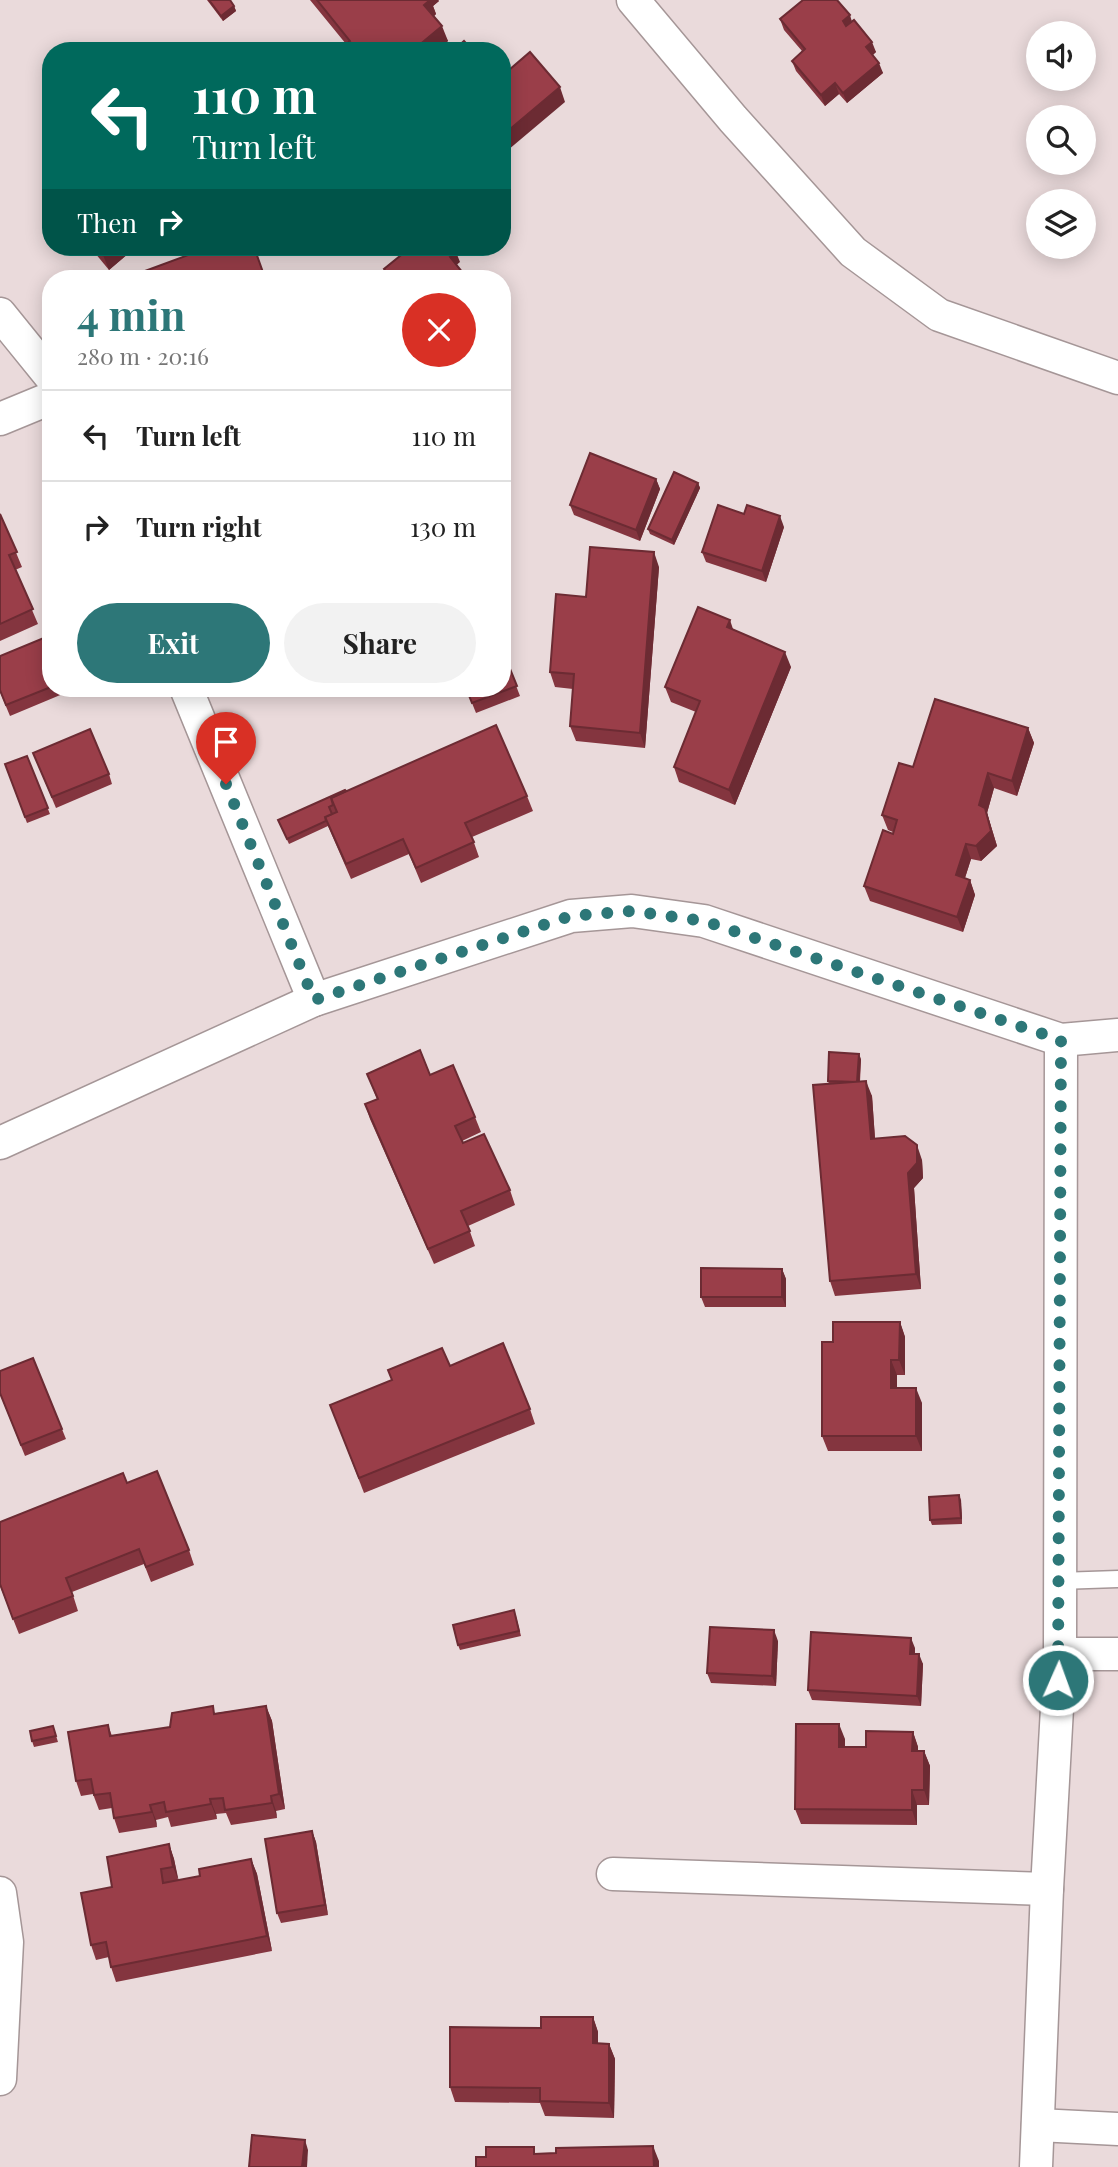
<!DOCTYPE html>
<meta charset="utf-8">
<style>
body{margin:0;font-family:"Playfair Display",serif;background:#f2f2f2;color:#222;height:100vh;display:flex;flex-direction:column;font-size:26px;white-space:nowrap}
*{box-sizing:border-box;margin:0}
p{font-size:23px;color:#767676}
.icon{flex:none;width:38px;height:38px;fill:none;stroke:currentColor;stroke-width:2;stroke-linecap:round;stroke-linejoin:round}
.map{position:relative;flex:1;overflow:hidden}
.sheet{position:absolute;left:42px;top:270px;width:469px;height:427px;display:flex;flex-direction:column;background:#fff;border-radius:28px;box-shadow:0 4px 18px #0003}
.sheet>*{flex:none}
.hud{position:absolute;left:42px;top:42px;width:469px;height:214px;border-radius:28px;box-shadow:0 4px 18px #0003;background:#00695c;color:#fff;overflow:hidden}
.controls{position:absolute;left:1026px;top:21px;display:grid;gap:14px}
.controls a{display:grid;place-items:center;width:70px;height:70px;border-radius:50%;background:#fff;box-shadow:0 4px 18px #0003;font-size:35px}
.pin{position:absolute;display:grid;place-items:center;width:60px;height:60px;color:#fff;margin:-72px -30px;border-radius:50% 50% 50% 0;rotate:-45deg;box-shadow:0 0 7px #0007}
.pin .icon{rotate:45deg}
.me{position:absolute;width:77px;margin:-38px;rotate:2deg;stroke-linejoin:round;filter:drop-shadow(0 0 5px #0008)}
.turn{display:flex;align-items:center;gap:24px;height:147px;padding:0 35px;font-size:32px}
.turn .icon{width:91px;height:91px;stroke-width:2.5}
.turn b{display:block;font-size:49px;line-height:60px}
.then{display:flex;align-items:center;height:66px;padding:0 35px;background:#0003;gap:14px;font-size:26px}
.round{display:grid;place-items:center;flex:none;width:74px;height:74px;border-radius:37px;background:#f2f2f2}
.headline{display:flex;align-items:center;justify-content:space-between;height:119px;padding:0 35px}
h1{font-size:42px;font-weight:700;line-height:52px;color:#2d7778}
.button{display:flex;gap:14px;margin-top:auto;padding:14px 35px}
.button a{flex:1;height:80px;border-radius:42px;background:#2d7778;color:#fff;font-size:28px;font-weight:700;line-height:80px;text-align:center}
.button a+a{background:#f2f2f2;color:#222}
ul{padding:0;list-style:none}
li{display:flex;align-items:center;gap:21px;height:91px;padding:0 35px;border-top:2px solid #e0e0e0}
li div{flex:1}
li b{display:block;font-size:26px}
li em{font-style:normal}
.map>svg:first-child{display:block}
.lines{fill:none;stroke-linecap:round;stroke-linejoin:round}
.lane-casing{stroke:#a59697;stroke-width:19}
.street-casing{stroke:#a59697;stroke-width:35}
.lane{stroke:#fff;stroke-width:16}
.street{stroke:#fff;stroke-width:32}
.wall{fill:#84353f}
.shaded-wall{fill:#6c2b33}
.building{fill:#9a3e49;stroke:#6c2b33;stroke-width:2}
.route{stroke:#2d7778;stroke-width:12;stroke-dasharray:0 21.6}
</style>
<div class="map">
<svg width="1118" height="2167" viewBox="0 0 1118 2167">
<rect width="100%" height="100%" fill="#eadadb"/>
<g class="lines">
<g class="lane-casing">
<polyline id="lane" points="1059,1581 1118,1579"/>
</g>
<g class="street-casing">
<g id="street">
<polyline points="633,0 733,119 853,252 939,315 1118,378"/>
<polyline points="0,314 51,377"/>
<polyline points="0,419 51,398"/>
<polyline points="186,688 314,1000"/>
<polyline points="0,1143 314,1000 571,916 632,911 704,921 1061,1040 1118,1035"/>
<polyline points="1060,1654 1118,1654"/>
<polyline points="613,1874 1047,1889"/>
<polyline points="0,1893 7,1942 0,2079"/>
<polyline points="1038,2125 1118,2129"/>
<polyline points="1036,2167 1047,1889 1060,1654 1061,1040"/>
</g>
</g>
<use href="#lane" class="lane"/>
<use href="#street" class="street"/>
</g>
<g class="wall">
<polygon points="207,0 230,0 234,6 236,11 223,21"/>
<polygon points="310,0 438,0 439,1 433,6 436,14 434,16 448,41 436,51 340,51 339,49 346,44"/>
<polygon points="780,19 852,21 876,52 872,55 883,73 847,103 839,94 825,106 796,71 792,61 802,51 784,30"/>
<polygon points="90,247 136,247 109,270"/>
<polygon points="656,479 660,489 640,541 574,515 570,505"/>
<polygon points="698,483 700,488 674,545 650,534 648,529"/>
<polygon points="0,514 22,567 15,570 38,624 0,641"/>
<polygon points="784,527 766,582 706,562 702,552"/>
<polygon points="659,567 645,748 576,741 570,726 573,689 555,687 550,672 586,597"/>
<polygon points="733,630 791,667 735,805 679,782 674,767 696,712 671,702 665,687"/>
<polygon points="51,635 51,688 77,688 10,716 0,692"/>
<polygon points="502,649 520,696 476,713 466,688"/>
<polygon points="1028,728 1034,743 1017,796 994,788 987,813 997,846 981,861 971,859 965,878 970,880 975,895 963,932 870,901 864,886 893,832 888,830 882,815 913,767"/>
<polygon points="33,753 109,774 112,784 56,808"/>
<polygon points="27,756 50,814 27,823 5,764"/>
<polygon points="346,791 527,796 533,811 472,837 479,857 421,883 409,854 351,879 328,826 289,844 280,825"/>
<polygon points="861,1059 860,1082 872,1096 875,1138 922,1160 923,1178 914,1188 921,1289 835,1296 830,1281 829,1084 828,1081"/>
<polygon points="367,1074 430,1075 475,1117 481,1132 462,1141 510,1190 515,1205 468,1226 475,1246 434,1264 370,1119 365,1104 377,1099"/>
<polygon points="782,1269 786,1279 786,1307 705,1307 701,1297"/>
<polygon points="900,1322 905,1337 905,1375 897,1375 897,1388 922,1403 922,1451 828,1451 822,1436 833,1342"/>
<polygon points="33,1358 66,1439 25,1456 0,1394"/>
<polygon points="450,1366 530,1409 535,1424 364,1493 336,1420"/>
<polygon points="127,1483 189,1550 194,1565 151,1582 144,1564 72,1592 78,1611 19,1634 0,1586"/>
<polygon points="961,1500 962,1524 932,1525 930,1520"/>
<polygon points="516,1616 521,1636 460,1650 458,1645"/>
<polygon points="778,1641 776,1686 711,1683 707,1673"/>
<polygon points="915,1648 915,1654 923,1664 921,1706 812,1700 808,1690"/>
<polygon points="266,1706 272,1721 285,1809 276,1811 277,1818 231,1825 226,1813 216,1814 217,1819 171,1827 168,1817 156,1820 157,1827 119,1833 114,1818 112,1808 99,1810 93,1794 81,1796 76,1781 108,1725 112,1736 170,1727 216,1713"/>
<polygon points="53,1726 58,1742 34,1747 32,1741"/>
<polygon points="913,1732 918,1747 918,1751 924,1751 930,1766 929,1805 917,1805 917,1825 801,1824 795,1809 845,1739 845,1747 866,1747"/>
<polygon points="312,1831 316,1842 328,1915 281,1923 277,1913"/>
<polygon points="169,1844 174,1859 178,1880 200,1876 251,1859 257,1874 272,1951 116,1982 111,1967 109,1957 96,1960 91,1945 112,1887"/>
<polygon points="593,2017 598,2032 598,2043 609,2044 615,2059 614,2118 545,2116 540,2103 455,2102 450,2087 541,2028"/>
</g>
<g class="shaded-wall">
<polygon points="428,0 438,0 439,1 433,6 436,14 430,20 424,5"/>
<polygon points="234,6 236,11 223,21 221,16"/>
<polygon points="850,15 853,25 846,31 843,21"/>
<polygon points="442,26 448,41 436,51 412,51"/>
<polygon points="872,42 876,52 870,58 866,47"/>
<polygon points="879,63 883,73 847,103 843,93"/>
<polygon points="835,83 839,94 825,106 821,95"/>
<polygon points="560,87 565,102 502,155 502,136"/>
<polygon points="113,247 136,247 109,270 103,255"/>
<polygon points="456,252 460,262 454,267 450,257"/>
<polygon points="656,479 660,489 640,541 636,530"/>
<polygon points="698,483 700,488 674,545 672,540"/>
<polygon points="780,516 784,527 766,582 762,571"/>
<polygon points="654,552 659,567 645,748 640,733"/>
<polygon points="730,620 735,635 727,627"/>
<polygon points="785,652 791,667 735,805 729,790"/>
<polygon points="1028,728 1034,743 1017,796 1012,781"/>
<polygon points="988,773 994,788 987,813 997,846 981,861 976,846 979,805"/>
<polygon points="966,844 971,859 961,890 956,875"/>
<polygon points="970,880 975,895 963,932 957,917"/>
<polygon points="859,1054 861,1059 859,1088 857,1083"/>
<polygon points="866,1081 872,1096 876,1154 871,1139"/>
<polygon points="917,1145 922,1160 923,1178 914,1188 921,1289 916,1274 908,1173"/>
<polygon points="782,1269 786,1279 786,1307 782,1297"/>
<polygon points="900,1322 905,1337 905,1375 899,1360"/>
<polygon points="891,1360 897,1375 897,1403 891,1388"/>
<polygon points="916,1388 922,1403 922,1451 916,1436"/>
<polygon points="959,1495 961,1500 962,1524 961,1518"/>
<polygon points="774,1630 778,1641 776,1686 772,1676"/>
<polygon points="911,1638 915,1648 914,1664 910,1654"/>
<polygon points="919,1654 923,1664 921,1706 917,1696"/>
<polygon points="266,1706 272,1721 285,1809 279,1794"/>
<polygon points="839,1724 845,1739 845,1762 839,1747"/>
<polygon points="913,1732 918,1747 918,1766 912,1751"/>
<polygon points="924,1751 930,1766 929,1805 924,1790"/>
<polygon points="912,1790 917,1805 917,1825 912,1810"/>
<polygon points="271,1796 276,1811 277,1818 272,1803"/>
<polygon points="210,1799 216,1814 217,1819 211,1804"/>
<polygon points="150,1805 156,1820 157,1827 152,1812"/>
<polygon points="312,1831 316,1842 328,1915 325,1905"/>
<polygon points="169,1844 174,1859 179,1882 173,1867"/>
<polygon points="251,1859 257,1874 272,1951 267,1936"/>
<polygon points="593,2017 598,2032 598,2058 593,2043"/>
<polygon points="609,2044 615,2059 614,2118 609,2103"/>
<polygon points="305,2140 308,2150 307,2167 302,2167"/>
<polygon points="653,2146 659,2161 659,2167 654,2167"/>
</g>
<g class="building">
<polygon points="209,0 230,0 234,6 221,16"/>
<polygon points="317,0 430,0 424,5 442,26 412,51 341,51 339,49 350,41"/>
<polygon points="803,0 837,0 850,15 843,21 846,26 854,20 872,42 866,47 879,63 843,93 835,83 821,95 792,61 805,49 780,19"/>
<polygon points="464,41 473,51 453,51"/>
<polygon points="530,52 560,87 502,136 502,76"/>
<polygon points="97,247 113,247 103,255"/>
<polygon points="188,247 254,247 265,278 138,278 137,274 191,254"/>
<polygon points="411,247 452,247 456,252 450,257 467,278 391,278 384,269"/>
<polygon points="590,453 656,479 636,530 570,505"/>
<polygon points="674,472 698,483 672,540 648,529"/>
<polygon points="718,505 744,514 747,505 780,516 762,571 702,552"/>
<polygon points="0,514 17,552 9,555 33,609 0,624"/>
<polygon points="590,547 654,552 640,733 570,726 574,674 550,672 556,594 586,597"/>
<polygon points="698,607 730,620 727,627 785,652 729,790 674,767 700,701 665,687"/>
<polygon points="51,635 51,687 6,705 0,690 0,656"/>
<polygon points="502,649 517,686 472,703 466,688 502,688"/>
<polygon points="935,699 1028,728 1012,781 988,773 979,805 985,808 991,831 976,846 966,844 956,875 970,880 957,917 864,886 883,830 893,834 897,820 882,815 899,763 913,767"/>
<polygon points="496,725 527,796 465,823 474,842 416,868 403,839 346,864 325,817 337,812 331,798"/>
<polygon points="90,729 109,774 52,797 33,753"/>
<polygon points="27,756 48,808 25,817 5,764"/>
<polygon points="345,790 346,791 331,798 333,805 329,807 332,814 325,817 326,821 287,839 278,820"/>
<polygon points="420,1050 430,1075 453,1065 475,1117 455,1126 463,1143 484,1134 510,1190 461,1211 470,1231 428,1249 365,1104 378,1099 367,1074"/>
<polygon points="829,1052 859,1054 857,1082 828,1081"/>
<polygon points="866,1081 871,1139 905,1136 917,1145 917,1163 908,1173 916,1274 830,1281 813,1085"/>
<polygon points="701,1268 782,1269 782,1297 701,1297"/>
<polygon points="833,1322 900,1322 899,1360 891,1360 891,1388 916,1388 916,1436 822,1436 822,1342 833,1342"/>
<polygon points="503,1343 530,1409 359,1478 330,1405 392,1380 388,1370 442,1348 450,1366"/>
<polygon points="33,1358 62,1429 21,1445 0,1393 0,1371"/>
<polygon points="157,1471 189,1550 146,1567 139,1549 66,1578 73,1596 13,1619 0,1584 0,1522 123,1473 127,1483"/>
<polygon points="959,1495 961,1518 930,1520 929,1497"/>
<polygon points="514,1610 519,1631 458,1645 453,1625"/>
<polygon points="710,1627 774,1630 772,1676 707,1673"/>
<polygon points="811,1632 911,1638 910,1654 919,1654 917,1696 808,1690"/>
<polygon points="213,1706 214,1714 266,1706 279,1794 271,1796 272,1803 225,1810 223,1798 210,1799 211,1804 166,1812 164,1802 150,1805 152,1812 114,1818 110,1793 94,1795 91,1779 76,1781 68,1732 108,1725 110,1736 170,1727 172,1713"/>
<polygon points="796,1724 839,1724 839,1747 866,1747 866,1731 913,1732 912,1751 924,1751 924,1790 912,1790 912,1810 795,1809"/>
<polygon points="53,1726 56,1736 32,1741 30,1731"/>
<polygon points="312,1831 325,1905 277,1913 265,1839"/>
<polygon points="169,1844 173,1867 161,1869 163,1883 200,1876 199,1869 251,1859 267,1936 111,1967 106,1942 91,1945 81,1893 112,1887 107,1857"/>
<polygon points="541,2017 593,2017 593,2043 609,2044 609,2103 540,2101 540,2088 450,2087 450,2027 541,2028"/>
<polygon points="252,2135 305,2140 302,2167 249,2167"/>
<polygon points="653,2146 654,2167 476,2167 476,2157 486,2157 486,2147 534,2147 534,2154 556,2153 556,2148"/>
</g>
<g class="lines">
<polyline class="route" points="226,784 314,1000 571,916 632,911 704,921 1061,1040 1058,1680"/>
</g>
</svg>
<div class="controls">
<a><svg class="icon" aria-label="sound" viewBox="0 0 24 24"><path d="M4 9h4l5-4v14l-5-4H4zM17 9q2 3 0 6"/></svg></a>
<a><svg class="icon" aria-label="search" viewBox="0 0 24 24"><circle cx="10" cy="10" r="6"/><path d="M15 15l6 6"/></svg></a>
<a><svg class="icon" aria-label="layers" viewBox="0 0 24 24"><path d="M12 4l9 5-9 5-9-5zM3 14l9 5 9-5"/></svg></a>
</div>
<div class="pin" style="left:226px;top:784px;background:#d93025"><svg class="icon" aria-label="arrive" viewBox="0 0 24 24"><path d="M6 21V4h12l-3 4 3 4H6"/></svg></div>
<svg class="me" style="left:1058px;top:1680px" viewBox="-20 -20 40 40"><circle r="17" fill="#2d7778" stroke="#fff" stroke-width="3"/><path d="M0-11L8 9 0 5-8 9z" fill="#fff"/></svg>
<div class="hud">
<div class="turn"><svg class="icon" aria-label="left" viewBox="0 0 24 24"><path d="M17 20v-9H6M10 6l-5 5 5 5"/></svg><div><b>110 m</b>Turn left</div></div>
<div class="then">Then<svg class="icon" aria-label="right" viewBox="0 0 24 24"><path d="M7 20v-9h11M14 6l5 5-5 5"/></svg></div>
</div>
<section class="sheet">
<div class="headline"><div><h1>4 min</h1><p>280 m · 20:16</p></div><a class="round" style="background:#d93025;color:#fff"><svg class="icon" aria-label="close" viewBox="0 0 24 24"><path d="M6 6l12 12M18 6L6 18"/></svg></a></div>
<ul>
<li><svg class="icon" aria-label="left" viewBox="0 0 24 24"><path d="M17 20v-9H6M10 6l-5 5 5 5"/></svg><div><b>Turn left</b></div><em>110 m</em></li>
<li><svg class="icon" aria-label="right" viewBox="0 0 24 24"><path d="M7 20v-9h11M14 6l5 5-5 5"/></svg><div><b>Turn right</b></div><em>130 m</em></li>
</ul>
<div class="button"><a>Exit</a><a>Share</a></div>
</section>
</div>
